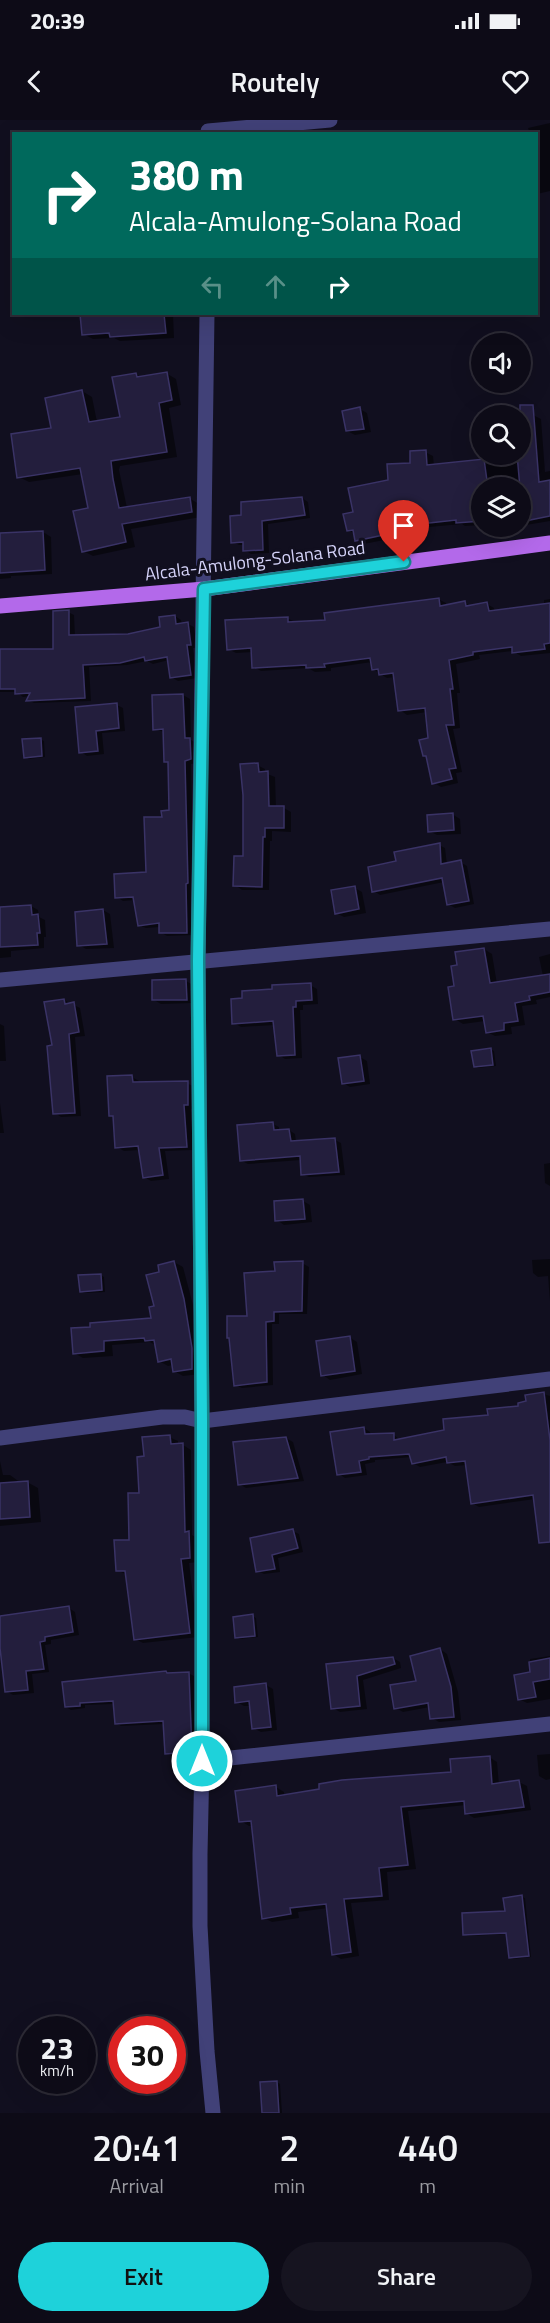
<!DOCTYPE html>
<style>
body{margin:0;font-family:"Titillium Web",sans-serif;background:#161420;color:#f1f3f6;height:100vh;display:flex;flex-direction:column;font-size:22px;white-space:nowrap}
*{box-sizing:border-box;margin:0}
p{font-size:20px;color:#9a9ba1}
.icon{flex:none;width:33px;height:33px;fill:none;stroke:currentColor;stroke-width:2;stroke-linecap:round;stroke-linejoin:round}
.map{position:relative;height:1993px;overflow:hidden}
.details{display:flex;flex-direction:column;background:#0d0b17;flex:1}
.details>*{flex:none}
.banner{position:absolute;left:12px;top:12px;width:526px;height:183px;border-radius:0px;box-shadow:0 6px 24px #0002,0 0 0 2px #2d2b36;background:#00695c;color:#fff;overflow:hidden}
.buttons{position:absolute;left:471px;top:213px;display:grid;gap:12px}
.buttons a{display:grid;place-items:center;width:60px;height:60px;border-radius:50%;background:#0d0b17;box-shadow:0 6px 24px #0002,0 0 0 2px #2d2b36;font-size:30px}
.speed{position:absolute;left:18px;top:1896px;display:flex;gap:12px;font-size:30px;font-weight:700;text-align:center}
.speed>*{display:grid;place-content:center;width:78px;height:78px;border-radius:50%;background:#0d0b17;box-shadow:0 6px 24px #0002,0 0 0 2px #2d2b36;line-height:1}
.speed small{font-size:15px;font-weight:400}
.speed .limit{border:9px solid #d22;background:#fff;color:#111}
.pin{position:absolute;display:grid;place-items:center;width:51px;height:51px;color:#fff;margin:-62px -26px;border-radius:50% 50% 50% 0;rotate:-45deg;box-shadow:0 0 6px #0007}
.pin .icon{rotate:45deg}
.me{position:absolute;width:66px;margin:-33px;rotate:0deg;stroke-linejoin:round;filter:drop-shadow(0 0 4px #0008)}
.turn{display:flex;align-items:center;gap:21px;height:126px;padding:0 18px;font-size:27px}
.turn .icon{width:78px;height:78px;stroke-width:2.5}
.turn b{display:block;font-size:42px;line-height:51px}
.lanes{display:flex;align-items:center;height:57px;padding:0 18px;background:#0003;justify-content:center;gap:30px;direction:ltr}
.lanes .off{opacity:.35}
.eta{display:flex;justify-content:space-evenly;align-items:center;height:102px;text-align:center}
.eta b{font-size:36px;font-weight:600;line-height:42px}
.action{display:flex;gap:12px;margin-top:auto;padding:12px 18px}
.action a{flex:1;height:69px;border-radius:36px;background:#1ed2da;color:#111;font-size:24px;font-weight:600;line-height:69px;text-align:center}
.action a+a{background:#161420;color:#f1f3f6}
.status{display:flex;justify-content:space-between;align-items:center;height:42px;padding:0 30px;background:#0d0b17;direction:ltr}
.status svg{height:16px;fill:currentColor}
header{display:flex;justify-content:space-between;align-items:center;height:78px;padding:0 18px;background:#0d0b17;font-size:27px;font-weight:600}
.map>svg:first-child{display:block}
.shadow{fill:#0007}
.building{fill:#231e3d;stroke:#3a3366;stroke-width:1.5}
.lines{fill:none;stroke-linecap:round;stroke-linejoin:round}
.minor{stroke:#414178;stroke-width:15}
.major{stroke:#b369ea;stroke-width:15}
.route-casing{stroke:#14888e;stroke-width:15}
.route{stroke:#1ed2da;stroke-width:10}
.labels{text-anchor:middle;stroke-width:6;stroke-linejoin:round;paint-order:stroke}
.street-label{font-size:18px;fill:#d5d3f9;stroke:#110f1f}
</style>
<div class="status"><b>20:39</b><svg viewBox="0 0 49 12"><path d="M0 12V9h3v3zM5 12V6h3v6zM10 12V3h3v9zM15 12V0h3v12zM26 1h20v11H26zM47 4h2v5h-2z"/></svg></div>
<header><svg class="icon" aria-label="back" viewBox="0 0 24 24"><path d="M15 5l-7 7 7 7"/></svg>Routely<svg class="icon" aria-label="heart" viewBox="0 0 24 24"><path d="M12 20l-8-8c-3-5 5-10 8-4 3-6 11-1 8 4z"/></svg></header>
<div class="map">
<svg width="550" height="1993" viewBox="0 0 550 1993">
<rect width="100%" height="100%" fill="#110f1f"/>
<g class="shadow">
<polygon points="550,3 550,71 537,74 537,14 530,14 528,8"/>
<polygon points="82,194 173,194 174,218 120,221 114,218 93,219 83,214"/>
<polygon points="166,253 176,259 181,285 169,288 177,337 120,346 119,350 127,388 189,378 199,384 201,397 131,409 135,427 93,436 83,431 90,389 83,354 29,362 19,357 82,271 92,277 97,302 121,298 136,254 142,258"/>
<polygon points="360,289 367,293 371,312 355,315 347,311"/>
<polygon points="533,295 541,299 545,352 550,351 550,401 520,406 520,368 482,368 482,405 465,406 462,404 418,408 419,413 364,424 356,420 355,414 348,410 354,393 425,332 433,336 434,346 501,338 501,334 520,334 519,296"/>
<polygon points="302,378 308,382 310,398 268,404 269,433 251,434 245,430 245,425 239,425 233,422 243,396"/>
<polygon points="43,412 51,417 52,454 11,456 11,458 0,459 0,414"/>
<polygon points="438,479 446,483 446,486 465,483 471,486 487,484 494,488 495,492 544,486 544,480 550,479 550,533 521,536 513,531 479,535 480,539 456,544 460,573 457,573 460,608 453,609 462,652 456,653 458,663 441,667 434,663 428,637 425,635 430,619 427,592 407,595 400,590 395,557 387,558 380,554 373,549 372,542 331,548 331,551 315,552 308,548 261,551 254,547 253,532 236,533 228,529 287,498 295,502 327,501"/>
<polygon points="68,492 74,495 75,517 129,516 162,508 175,496 181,500 182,505 188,504 194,507 197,528 193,528 197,558 178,561 171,557 169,540 153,544 147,541 127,545 89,547 91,581 34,583 28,580 30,576 23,577 17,572 0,572 0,529 54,531"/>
<polygon points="183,575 190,579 191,620 196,623 197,643 191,644 194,766 193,815 167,816 160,812 160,807 146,808 139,805 135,780 123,781 117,777 148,753 163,698 171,692 170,644 165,641 164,612 155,609"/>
<polygon points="117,585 123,588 125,611 102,613 104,634 87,636 81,632 77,588"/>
<polygon points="40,619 44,621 45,637 29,639 26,637"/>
<polygon points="257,645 265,649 265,653 275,657 276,688 284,688 291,692 291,712 272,711 272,721 270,721 269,770 242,770 235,765 244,738"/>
<polygon points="452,694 460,699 461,714 437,715 429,711"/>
<polygon points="439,725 445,728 447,745 460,742 467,746 474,784 455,788 448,784 444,762 380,775 374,771 398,743"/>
<polygon points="355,768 362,772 366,793 344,797 336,793"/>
<polygon points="31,786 38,790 39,797 45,800 46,817 44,817 44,828 11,831 11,837 0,838 0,788"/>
<polygon points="103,790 110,794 114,828 86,829 79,825"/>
<polygon points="484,829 492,834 497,864 543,856 539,837 550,834 550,877 536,880 537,884 522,886 525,905 511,907 512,914 495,916 487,912 485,901 463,904 455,899 459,846"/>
<polygon points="186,861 193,865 193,883 161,884 154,880"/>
<polygon points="310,865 317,869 318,884 303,885 303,890 300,890 302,938 285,939 279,935 275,905 241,907 234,903"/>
<polygon points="64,880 80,888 85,916 75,917 81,996 61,997 55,993 53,926"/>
<polygon points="0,904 4,906 6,941 0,941"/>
<polygon points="490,929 494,931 496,946 478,948 475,946"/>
<polygon points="360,937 367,941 370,964 350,967 343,963"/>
<polygon points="132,957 139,961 139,964 187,963 194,967 195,988 191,989 193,1030 165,1031 169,1059 151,1061 144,1057 140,1030 124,1031 117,1027 115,998 111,995"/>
<polygon points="0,983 4,1013 0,1013"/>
<polygon points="273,1004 279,1007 279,1011 289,1010 295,1014 296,1022 335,1020 341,1023 345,1055 309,1057 302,1054 301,1040 248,1044 242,1041"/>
<polygon points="550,1043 550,1066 545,1063 544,1044"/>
<polygon points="303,1081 310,1085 312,1102 284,1105 277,1100"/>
<polygon points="550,1139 550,1181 548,1156 538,1157 533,1153 532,1140"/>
<polygon points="174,1142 183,1147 193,1185 200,1234 200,1254 183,1256 174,1251 173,1245 168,1246 159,1241 155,1225 150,1222 112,1225 113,1236 83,1238 74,1233 153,1199 161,1153"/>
<polygon points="302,1143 309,1147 307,1194 279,1194 279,1204 272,1204 273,1265 242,1268 235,1265 249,1197 276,1152"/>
<polygon points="101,1155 104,1157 105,1172 84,1173 81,1171"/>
<polygon points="349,1217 357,1222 362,1254 330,1260 323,1255"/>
<polygon points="543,1274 550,1276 550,1419 535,1379 479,1387 472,1383 467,1345 455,1346 447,1342 420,1347 413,1343 412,1337 375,1340 375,1342 365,1344 367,1355 345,1358 339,1354 364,1308 370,1312 371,1316 393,1314 400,1320 445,1311 520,1287"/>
<polygon points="169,1317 178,1321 178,1325 183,1325 191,1330 192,1415 197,1418 198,1442 189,1443 198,1517 143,1523 135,1519 127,1455 117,1450 131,1421 146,1338"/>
<polygon points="286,1318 293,1322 304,1361 246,1368 239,1364"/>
<polygon points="0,1341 3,1355 10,1355 21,1363 27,1362 38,1368 41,1402 0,1406"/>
<polygon points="293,1411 299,1414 303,1432 278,1438 280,1452 264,1454 258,1451"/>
<polygon points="69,1488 75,1492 79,1515 51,1520 51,1524 45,1525 49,1552 32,1554 34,1573 13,1575 6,1571 0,1497"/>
<polygon points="252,1496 256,1498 258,1517 240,1519 236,1517"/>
<polygon points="440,1529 447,1534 458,1572 461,1600 439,1602 432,1598 430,1587 403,1592 396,1588 418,1562"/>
<polygon points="550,1536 550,1579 527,1583 519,1579 532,1553 530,1539"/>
<polygon points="393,1538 400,1542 401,1548 363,1560 367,1589 340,1592 333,1588 328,1545"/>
<polygon points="188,1553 194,1556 197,1635 172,1636 167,1633 165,1604 121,1606 116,1603 114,1584 85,1585 85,1588 71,1590 66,1587"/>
<polygon points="266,1565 273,1569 277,1610 261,1612 253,1608 251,1586 244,1586 237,1582"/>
<polygon points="550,1634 550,1659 546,1660 539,1656 537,1635"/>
<polygon points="489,1637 497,1642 499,1665 519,1662 527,1666 531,1690 474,1698 466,1693 466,1685 408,1691 416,1749 387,1752 389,1780 351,1783 359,1836 341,1839 333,1834 328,1788 298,1792 299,1798 272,1802 264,1798 253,1706 249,1706 241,1701 276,1667 284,1672 284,1676 453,1653"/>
<polygon points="521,1777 525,1778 531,1837 514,1839 510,1838 508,1814 468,1816 465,1814 507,1792"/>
<polygon points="277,1962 280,1964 282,1993 264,1993 262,1963"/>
</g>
<g class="building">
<polygon points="80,194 164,194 166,213 110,217 109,213 82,215"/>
<polygon points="167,252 172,280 159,283 167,332 111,341 113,359 119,388 190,377 192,392 122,404 126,422 82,432 73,391 88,388 80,348 17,358 11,314 51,308 45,278 82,270 89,302 120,297 112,257 136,253 137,257"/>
<polygon points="520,285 533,285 539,362 550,360 550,396 520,402 520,368 517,334 520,334"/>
<polygon points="360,287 364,309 346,311 342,291"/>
<polygon points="426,330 427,345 484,339 488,368 482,368 482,401 456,403 456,400 411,405 412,409 355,421 353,410 347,411 343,394 353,392 348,368 388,360 387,344 410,343 410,331"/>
<polygon points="302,377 305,395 262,401 263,430 243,431 243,422 231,423 230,396 241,395 241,382"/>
<polygon points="43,411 45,450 0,453 0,413"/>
<polygon points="439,478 440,486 465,481 466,486 487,482 489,491 550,483 550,523 544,524 545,529 512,533 512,527 473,532 473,535 449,540 453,569 450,569 454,605 446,605 456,648 449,649 452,659 432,664 426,636 423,636 419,620 428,618 425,588 398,591 393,553 379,555 378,549 372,550 370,538 324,544 325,547 306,548 306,545 252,548 251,528 227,530 225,500 288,497 288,502 325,500 324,493"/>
<polygon points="69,490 69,515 128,514 160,507 159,497 175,495 176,504 188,502 191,525 187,525 191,555 170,558 167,537 145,541 144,537 120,543 83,545 85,578 26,581 30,573 15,574 15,569 0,569 0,529 53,529 53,491"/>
<polygon points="183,574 185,618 190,618 191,639 185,641 188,763 186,764 187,813 159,813 159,803 138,806 133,777 115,778 114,754 146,752 144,697 162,697 161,691 169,690 168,642 164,642 163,609 153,610 152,575"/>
<polygon points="117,583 119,608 96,611 98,631 79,633 75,587"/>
<polygon points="41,618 42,636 24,638 22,619"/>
<polygon points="258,643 259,652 268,651 269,686 284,686 284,708 265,708 265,717 263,717 262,767 233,766 234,736 243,736 243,675 240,644"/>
<polygon points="453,693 454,710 428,712 427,695"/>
<polygon points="440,723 441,744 461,740 469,781 447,785 442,758 372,772 368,747 396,741 394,732"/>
<polygon points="355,766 359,789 335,794 331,770"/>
<polygon points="31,785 32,795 38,794 40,813 37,813 38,825 0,827 0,787"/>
<polygon points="103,789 107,824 77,826 75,792"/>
<polygon points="484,828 490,863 550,854 550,872 529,876 530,880 515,883 518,901 504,903 504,910 486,913 483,896 453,900 448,867 454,866 451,846 457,845 455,832"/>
<polygon points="186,859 187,880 152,880 152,860"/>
<polygon points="311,863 312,880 296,881 296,887 293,887 295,935 277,936 273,901 232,904 231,879 242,878 242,871 272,869 272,865"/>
<polygon points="64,879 65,884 74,882 79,912 69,914 75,993 53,994 47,926 52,925 44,882"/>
<polygon points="491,928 493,945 474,947 471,931"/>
<polygon points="360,935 364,961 342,964 338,938"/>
<polygon points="132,955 133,962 188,961 188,985 184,985 187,1027 159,1028 163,1055 143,1058 138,1026 115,1028 113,996 109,996 107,956"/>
<polygon points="273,1002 274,1010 289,1009 291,1021 335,1018 339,1052 301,1055 300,1036 240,1041 237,1005"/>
<polygon points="303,1079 305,1099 275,1101 274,1081"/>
<polygon points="174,1141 184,1179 192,1228 192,1249 173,1252 171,1239 158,1242 154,1220 145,1221 144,1218 104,1221 104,1231 73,1234 71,1208 90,1207 90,1203 151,1198 149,1187 154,1186 146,1155 159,1152 158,1145"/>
<polygon points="303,1141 302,1191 274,1192 274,1201 266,1202 267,1262 234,1266 229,1218 227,1218 227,1196 247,1196 244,1153 275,1151 274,1142"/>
<polygon points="101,1154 102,1170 80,1172 78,1155"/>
<polygon points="350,1216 355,1251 321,1256 316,1221"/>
<polygon points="544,1272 550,1320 550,1422 539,1423 533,1375 471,1384 465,1341 447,1343 446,1337 412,1344 409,1334 369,1337 369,1339 359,1341 361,1352 337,1355 330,1312 364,1307 365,1314 394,1313 394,1320 444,1310 443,1299 488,1295 487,1289 518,1286 518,1283 526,1281 525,1275"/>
<polygon points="170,1315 171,1324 183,1323 185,1412 189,1411 190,1438 181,1439 190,1513 134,1520 125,1451 116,1451 114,1420 129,1420 128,1373 139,1373 137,1337 144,1336 142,1317"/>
<polygon points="286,1317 298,1358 238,1365 233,1322"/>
<polygon points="28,1361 30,1397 0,1399 0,1363"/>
<polygon points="293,1409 298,1428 272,1435 275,1449 256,1452 250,1418"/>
<polygon points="69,1486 73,1512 45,1517 45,1521 40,1522 44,1549 26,1551 28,1570 5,1572 0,1528 0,1496"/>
<polygon points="253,1494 255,1516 235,1518 233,1497"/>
<polygon points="440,1528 451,1567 454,1597 430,1599 428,1583 394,1589 390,1565 416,1561 410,1536"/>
<polygon points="393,1537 395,1544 357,1556 360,1586 331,1589 326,1544"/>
<polygon points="550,1538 550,1559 533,1562 536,1577 518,1580 514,1555 530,1552 529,1542"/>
<polygon points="166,1551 167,1553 189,1552 192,1632 165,1634 163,1601 115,1604 113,1581 80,1583 80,1586 65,1587 62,1562"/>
<polygon points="266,1563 271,1607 252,1609 249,1581 235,1583 234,1567"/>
<polygon points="490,1636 492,1664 519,1660 524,1687 465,1694 464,1681 401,1687 408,1745 379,1748 382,1776 344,1779 351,1832 332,1835 326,1784 290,1788 291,1794 262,1799 251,1701 239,1702 235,1671 276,1665 277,1676 319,1669 319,1664 342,1660 451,1652 450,1639"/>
<polygon points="522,1775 529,1836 509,1838 506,1813 463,1815 462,1793 505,1791 503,1778"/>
<polygon points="277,1961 279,1993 262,1993 260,1962"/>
</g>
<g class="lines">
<g class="minor">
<polyline points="208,11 330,0"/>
<polyline points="207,194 198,841 202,1301 202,1641 200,1734 200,1806 207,1931 213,1993"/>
<polyline points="0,860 550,809"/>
<polyline points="0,1318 162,1297 185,1297 202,1301 550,1259"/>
<polyline points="202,1641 550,1604"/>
</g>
<polyline class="major" points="0,486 204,469 550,423"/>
</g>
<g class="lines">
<g class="route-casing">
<polyline id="route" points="202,1641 202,1300 198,841 204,469 404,442"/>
</g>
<use href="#route" class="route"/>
</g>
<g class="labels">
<g class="street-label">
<text transform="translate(255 441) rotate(-7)" y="6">Alcala-Amulong-Solana Road</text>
</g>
</g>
</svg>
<div class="buttons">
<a><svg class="icon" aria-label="sound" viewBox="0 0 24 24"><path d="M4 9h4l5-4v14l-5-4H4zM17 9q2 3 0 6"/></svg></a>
<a><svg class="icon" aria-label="search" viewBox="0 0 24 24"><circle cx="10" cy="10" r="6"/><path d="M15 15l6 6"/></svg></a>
<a><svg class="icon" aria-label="layers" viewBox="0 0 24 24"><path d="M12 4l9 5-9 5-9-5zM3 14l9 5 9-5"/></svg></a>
</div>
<div class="speed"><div>23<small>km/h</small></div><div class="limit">30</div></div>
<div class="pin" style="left:404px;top:442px;background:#d93025"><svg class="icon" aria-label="arrive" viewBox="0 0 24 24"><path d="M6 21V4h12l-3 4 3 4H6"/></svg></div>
<svg class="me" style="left:202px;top:1641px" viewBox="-20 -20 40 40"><circle r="17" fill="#1ed2da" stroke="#fff" stroke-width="3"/><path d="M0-11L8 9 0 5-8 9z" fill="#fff"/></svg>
<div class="banner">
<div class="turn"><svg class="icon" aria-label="right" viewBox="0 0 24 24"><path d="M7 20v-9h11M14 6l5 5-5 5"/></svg><div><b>380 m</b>Alcala-Amulong-Solana Road</div></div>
<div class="lanes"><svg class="icon off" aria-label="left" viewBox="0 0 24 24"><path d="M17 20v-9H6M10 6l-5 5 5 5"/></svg><svg class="icon off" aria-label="ahead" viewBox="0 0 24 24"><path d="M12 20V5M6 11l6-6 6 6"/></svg><svg class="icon" aria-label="right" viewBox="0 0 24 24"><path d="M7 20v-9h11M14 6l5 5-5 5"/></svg></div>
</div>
</div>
<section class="details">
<div class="eta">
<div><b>20:41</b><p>Arrival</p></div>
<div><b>2</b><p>min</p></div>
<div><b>440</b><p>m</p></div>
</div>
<div class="action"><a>Exit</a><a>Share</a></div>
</section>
